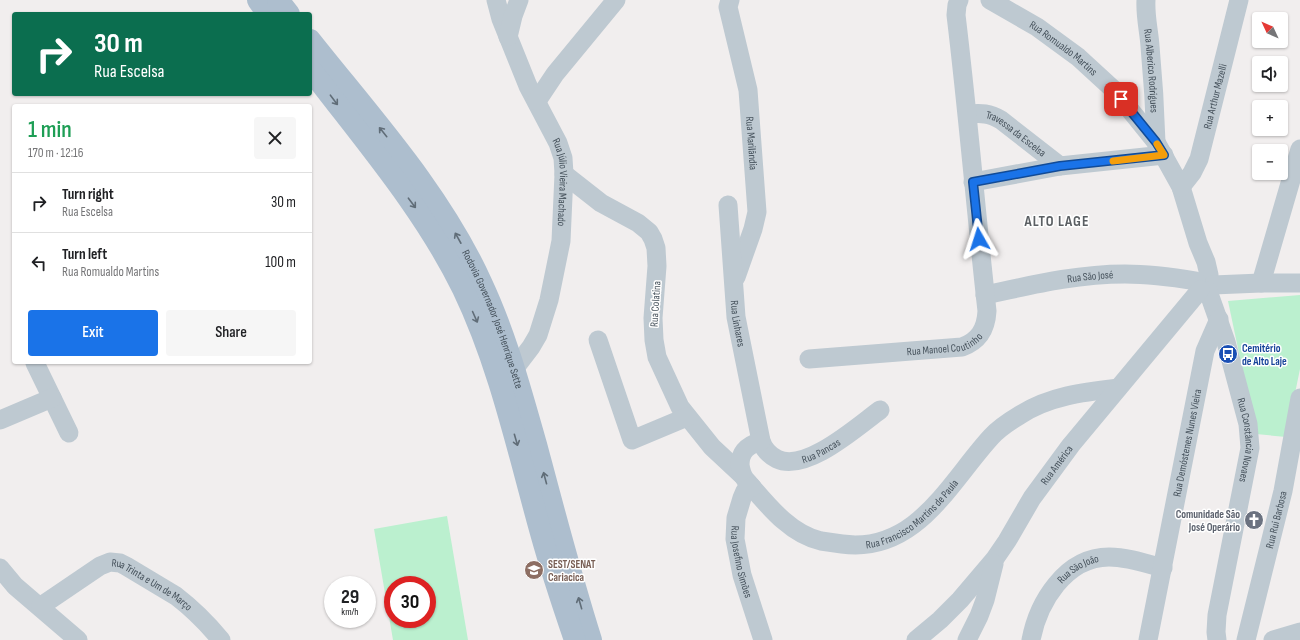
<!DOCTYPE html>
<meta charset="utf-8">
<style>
body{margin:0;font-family:"Sofia Sans Condensed",sans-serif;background:#f6f6f6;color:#202124;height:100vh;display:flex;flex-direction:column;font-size:15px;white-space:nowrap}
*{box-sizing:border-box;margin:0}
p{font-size:13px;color:#757577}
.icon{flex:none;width:22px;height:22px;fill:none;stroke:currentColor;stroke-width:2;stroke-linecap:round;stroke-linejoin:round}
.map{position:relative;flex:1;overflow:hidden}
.side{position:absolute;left:12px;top:104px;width:300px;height:260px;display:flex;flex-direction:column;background:#fff;border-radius:4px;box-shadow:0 1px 3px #0004}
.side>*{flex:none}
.top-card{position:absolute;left:12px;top:12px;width:300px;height:84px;border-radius:4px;box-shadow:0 1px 3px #0004;background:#0b6e4f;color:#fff;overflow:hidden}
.needle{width:26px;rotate:314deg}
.tools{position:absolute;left:1252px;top:12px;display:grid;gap:8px}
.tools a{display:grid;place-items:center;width:36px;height:36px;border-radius:4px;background:#fff;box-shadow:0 1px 3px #0004;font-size:20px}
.speed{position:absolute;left:324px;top:576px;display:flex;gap:8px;font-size:20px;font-weight:700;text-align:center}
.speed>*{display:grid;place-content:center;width:52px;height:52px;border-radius:50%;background:#fff;box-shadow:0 1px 3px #0004;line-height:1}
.speed small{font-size:10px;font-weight:400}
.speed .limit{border:6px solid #d22;background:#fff;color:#111}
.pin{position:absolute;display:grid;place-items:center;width:34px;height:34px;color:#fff;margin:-17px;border-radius:8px;box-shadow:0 2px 6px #0006}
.me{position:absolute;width:44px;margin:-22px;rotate:354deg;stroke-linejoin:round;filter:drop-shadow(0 0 3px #0008)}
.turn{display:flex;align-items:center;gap:14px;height:84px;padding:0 16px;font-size:18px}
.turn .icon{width:52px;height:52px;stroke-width:2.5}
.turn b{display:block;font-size:28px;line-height:34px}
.round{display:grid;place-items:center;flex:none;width:42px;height:42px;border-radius:4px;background:#f6f6f6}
.headline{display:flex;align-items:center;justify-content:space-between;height:68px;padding:0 16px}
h1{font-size:24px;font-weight:600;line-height:30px;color:#1e9e55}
.cta{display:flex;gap:8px;margin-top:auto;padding:8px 16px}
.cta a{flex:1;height:46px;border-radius:4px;background:#1a73e8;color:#fff;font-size:16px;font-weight:600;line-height:46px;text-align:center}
.cta a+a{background:#f6f6f6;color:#202124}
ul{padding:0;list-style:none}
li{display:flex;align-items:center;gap:12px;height:60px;padding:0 16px;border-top:1px solid #e0e0e0}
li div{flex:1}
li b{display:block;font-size:15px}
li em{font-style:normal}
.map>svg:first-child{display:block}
.green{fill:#bbf0cf;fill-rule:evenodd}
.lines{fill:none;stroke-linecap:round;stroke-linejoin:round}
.minor{stroke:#bec9d1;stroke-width:19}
.major{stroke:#adbece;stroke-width:22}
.oneway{stroke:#606d78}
.route-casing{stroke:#114b97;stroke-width:10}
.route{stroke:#1a73e8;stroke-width:7}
.slow{stroke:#f59e0b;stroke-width:7}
.labels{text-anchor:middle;stroke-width:3;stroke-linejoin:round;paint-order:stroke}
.street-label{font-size:11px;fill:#46525c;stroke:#fff}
.transit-label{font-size:11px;font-weight:bold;fill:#164399;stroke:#fff;text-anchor:start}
.worship-label{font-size:11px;font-weight:bold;fill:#5b616d;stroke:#fff;text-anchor:end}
.education-label{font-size:11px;font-weight:bold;fill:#785e54;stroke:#fff;text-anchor:start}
.district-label{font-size:15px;font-weight:bold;letter-spacing:1px;fill:#5b5f63;stroke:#fff}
</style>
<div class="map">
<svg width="1300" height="640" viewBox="0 0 1300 640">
<rect width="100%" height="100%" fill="#f1eeee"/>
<g class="green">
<polygon points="1300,295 1300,369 1286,437 1256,434 1228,301"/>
<path d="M447,516L468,640H393L374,529ZM393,585H427V619H393Z"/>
</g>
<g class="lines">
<g class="minor">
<path id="s1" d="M496,0L501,19L528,86L558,143L563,158L564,174L561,241L549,300L538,335L531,347L515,368"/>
<path id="s2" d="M730,0L728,7L748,90L757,212L753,229L736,277"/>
<path id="s3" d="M990,0L1037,27L1078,57L1114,90L1156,142L1181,187L1198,243L1206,262L1209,275"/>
<path id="s4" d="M1146,0C1145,16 1149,31 1150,46C1153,78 1155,110 1156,142"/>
<polyline points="508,37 513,16 519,0"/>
<polyline points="537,101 555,74 616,0"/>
<path id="s5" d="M968,114C982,113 989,113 1001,120L1060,166"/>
<polyline points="564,174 601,203 638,223 649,232 653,239 656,248 657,266 653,318 654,340 657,357 680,407 712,447 742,475"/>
<polyline points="973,182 1060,166 1164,155"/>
<path id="s6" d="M1181,187L1192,173L1199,159L1239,0"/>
<path id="s7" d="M728,205L736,317L761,441C764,450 769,455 777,459C806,473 858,426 880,410"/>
<polyline points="1261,283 1300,149"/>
<polyline points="1213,285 1261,283 1300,283"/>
<path id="s8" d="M1208,291L1226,342L1248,424L1250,448L1217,615L1216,632L1217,640"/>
<path id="s9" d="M985,295C1032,285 1077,274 1125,274C1149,274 1172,277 1196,281"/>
<polyline points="598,340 632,440 687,417"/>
<path id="s10" d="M809,359L962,347C979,341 986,329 987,311C976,213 968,114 956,15L957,5L959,0"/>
<polyline points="35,363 69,433"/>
<polyline points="0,420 52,398"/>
<path id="s11" d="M761,441C748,445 740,451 740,465C741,471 742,475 745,479C766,503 789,534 821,541C828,542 835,543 842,544C916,554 949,483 991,437C999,428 1010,421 1020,415C1049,396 1084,392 1118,388"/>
<path id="s12" d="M752,487L745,491L742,498L736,518L735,539L742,575L763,640"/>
<polyline points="0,568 15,586 78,640"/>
<path id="s13" d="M41,606L100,566L110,562L120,563L126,566L176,596C193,609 207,623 221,640"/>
<path id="s14" d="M916,640L940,620L960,600L994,560L1007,541L1032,498L1071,445L1200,290"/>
<polyline points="967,640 979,616 985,600 994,564"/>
<path id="s15" d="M1031,640C1038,603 1065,557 1109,557C1127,557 1145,563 1163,568"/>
<path id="s16" d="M1148,640L1205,351L1219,319"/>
<path id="s17" d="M1246,640L1283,491L1300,398"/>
<polyline points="1273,640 1300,632"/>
</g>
<g class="major">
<polyline points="258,0 268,14"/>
<polyline points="278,0 289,14"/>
<path id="s18" d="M310,40C371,117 440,192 481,282C506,335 521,392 537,448C554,512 571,577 591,640"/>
<path d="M310,69C364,140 424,209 463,289C500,366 518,451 541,533C551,569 563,605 575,640"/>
</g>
</g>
<defs><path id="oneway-shaft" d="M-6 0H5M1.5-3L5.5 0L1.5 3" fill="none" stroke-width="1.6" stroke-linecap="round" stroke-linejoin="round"/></defs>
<g class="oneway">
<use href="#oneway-shaft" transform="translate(334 100) rotate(53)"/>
<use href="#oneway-shaft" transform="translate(383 132) rotate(-129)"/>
<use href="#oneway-shaft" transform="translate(412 203) rotate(53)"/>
<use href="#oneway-shaft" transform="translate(458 238) rotate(-119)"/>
<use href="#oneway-shaft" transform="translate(475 317) rotate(66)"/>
<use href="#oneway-shaft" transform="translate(516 440) rotate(74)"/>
<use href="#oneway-shaft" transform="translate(545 478) rotate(-105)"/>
<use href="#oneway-shaft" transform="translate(580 603) rotate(-106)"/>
</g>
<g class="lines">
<g class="route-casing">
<polyline id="route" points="979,239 973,182 1060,166 1164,155 1156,142 1121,99"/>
</g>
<use href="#route" class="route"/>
<polyline class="slow" points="1113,161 1164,155 1157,144"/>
</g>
<defs>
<g id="bus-disc" transform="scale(1)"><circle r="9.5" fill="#1a4fb4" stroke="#fff"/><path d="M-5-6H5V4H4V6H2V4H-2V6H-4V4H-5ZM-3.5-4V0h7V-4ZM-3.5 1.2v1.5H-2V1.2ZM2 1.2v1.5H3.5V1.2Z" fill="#fff"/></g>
<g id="church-disc" transform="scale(1)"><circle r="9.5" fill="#6b7280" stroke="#fff"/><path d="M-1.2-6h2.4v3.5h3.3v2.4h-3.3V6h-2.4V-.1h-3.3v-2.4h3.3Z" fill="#fff"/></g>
<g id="university-disc" transform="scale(1)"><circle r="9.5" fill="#8d6e63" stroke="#fff"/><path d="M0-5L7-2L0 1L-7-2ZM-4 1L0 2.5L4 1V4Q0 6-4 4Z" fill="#fff"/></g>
</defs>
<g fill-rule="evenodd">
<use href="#bus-disc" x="1228" y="354"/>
<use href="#church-disc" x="1254" y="520"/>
<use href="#university-disc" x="534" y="570"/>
</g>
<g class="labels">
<g class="street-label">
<text dy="4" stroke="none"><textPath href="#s3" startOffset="88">Rua Romualdo Martins</textPath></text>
<text dy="4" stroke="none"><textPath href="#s4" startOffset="71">Rua Alberico Rodrigues</textPath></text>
<text dy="4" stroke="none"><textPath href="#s6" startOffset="98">Rua Arthur Mazelli</textPath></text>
<text dy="4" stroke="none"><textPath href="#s5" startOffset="54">Travessa da Escelsa</textPath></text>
<text dy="4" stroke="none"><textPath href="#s2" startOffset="146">Rua Marilândia</textPath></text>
<text dy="4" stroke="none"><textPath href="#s1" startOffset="196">Rua Júlio Vieira Machado</textPath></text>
<text dy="4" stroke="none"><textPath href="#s9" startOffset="107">Rua São José</textPath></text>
<text transform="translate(655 304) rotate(-86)" y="4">Rua Colatina</text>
<text dy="4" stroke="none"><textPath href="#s18" startOffset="336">Rodovia Governador José Henrique Sette</textPath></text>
<text dy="4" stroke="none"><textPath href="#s7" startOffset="119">Rua Linhares</textPath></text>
<text dy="4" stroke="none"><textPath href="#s10" startOffset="137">Rua Manoel Coutinho</textPath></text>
<text dy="4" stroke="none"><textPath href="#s8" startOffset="155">Rua Constância Novaes</textPath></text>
<text dy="4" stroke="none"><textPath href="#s16" startOffset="201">Rua Demóstenes Nunes Vieira</textPath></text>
<text dy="4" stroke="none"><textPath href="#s7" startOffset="310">Rua Pancas</textPath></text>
<text dy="4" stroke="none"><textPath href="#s14" startOffset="226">Rua América</textPath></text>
<text dy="4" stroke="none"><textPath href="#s11" startOffset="251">Rua Francisco Martins de Paula</textPath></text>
<text dy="4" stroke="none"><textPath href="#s17" startOffset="124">Rua Rui Barbosa</textPath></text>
<text dy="4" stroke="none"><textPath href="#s12" startOffset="81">Rua Josefino Simões</textPath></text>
<text dy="4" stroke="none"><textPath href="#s15" startOffset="89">Rua São João</textPath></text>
<text dy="4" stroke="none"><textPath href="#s13" startOffset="130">Rua Trinta e Um de Março</textPath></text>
</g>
<g class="transit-label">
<text x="1242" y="352">Cemitério<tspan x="1242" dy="13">de Alto Laje</tspan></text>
</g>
<g class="worship-label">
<text x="1240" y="518">Comunidade São<tspan x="1240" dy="13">José Operário</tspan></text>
</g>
<g class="education-label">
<text x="548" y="568">SEST/SENAT<tspan x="548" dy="13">Cariacica</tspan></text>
</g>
<g class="district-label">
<text x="1057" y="226">ALTO LAGE</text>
</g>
</g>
</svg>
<div class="tools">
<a><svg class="needle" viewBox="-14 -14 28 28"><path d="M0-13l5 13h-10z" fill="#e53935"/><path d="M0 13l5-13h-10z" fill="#757577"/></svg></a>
<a><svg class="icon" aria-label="sound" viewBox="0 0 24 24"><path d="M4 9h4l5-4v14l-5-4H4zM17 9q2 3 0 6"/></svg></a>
<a>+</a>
<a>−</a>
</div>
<div class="speed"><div>29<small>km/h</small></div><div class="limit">30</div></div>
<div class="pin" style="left:1121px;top:99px;background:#d93025"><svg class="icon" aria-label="arrive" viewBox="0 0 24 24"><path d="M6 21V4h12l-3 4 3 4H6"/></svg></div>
<svg class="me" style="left:979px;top:239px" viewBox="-20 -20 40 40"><path d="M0-17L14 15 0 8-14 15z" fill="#1a73e8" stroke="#fff" stroke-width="4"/></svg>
<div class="top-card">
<div class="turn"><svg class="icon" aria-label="right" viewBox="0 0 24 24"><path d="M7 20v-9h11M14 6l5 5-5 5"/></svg><div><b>30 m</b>Rua Escelsa</div></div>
</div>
<section class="side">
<div class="headline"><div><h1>1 min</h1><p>170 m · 12:16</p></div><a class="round"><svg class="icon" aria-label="close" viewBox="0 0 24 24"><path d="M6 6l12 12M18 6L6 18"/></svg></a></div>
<ul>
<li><svg class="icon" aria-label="right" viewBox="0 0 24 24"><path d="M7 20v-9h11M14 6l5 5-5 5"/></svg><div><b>Turn right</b><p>Rua Escelsa</p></div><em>30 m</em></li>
<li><svg class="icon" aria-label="left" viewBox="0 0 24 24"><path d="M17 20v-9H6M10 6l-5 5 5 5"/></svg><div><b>Turn left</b><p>Rua Romualdo Martins</p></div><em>100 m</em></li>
</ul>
<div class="cta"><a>Exit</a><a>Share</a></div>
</section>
</div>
